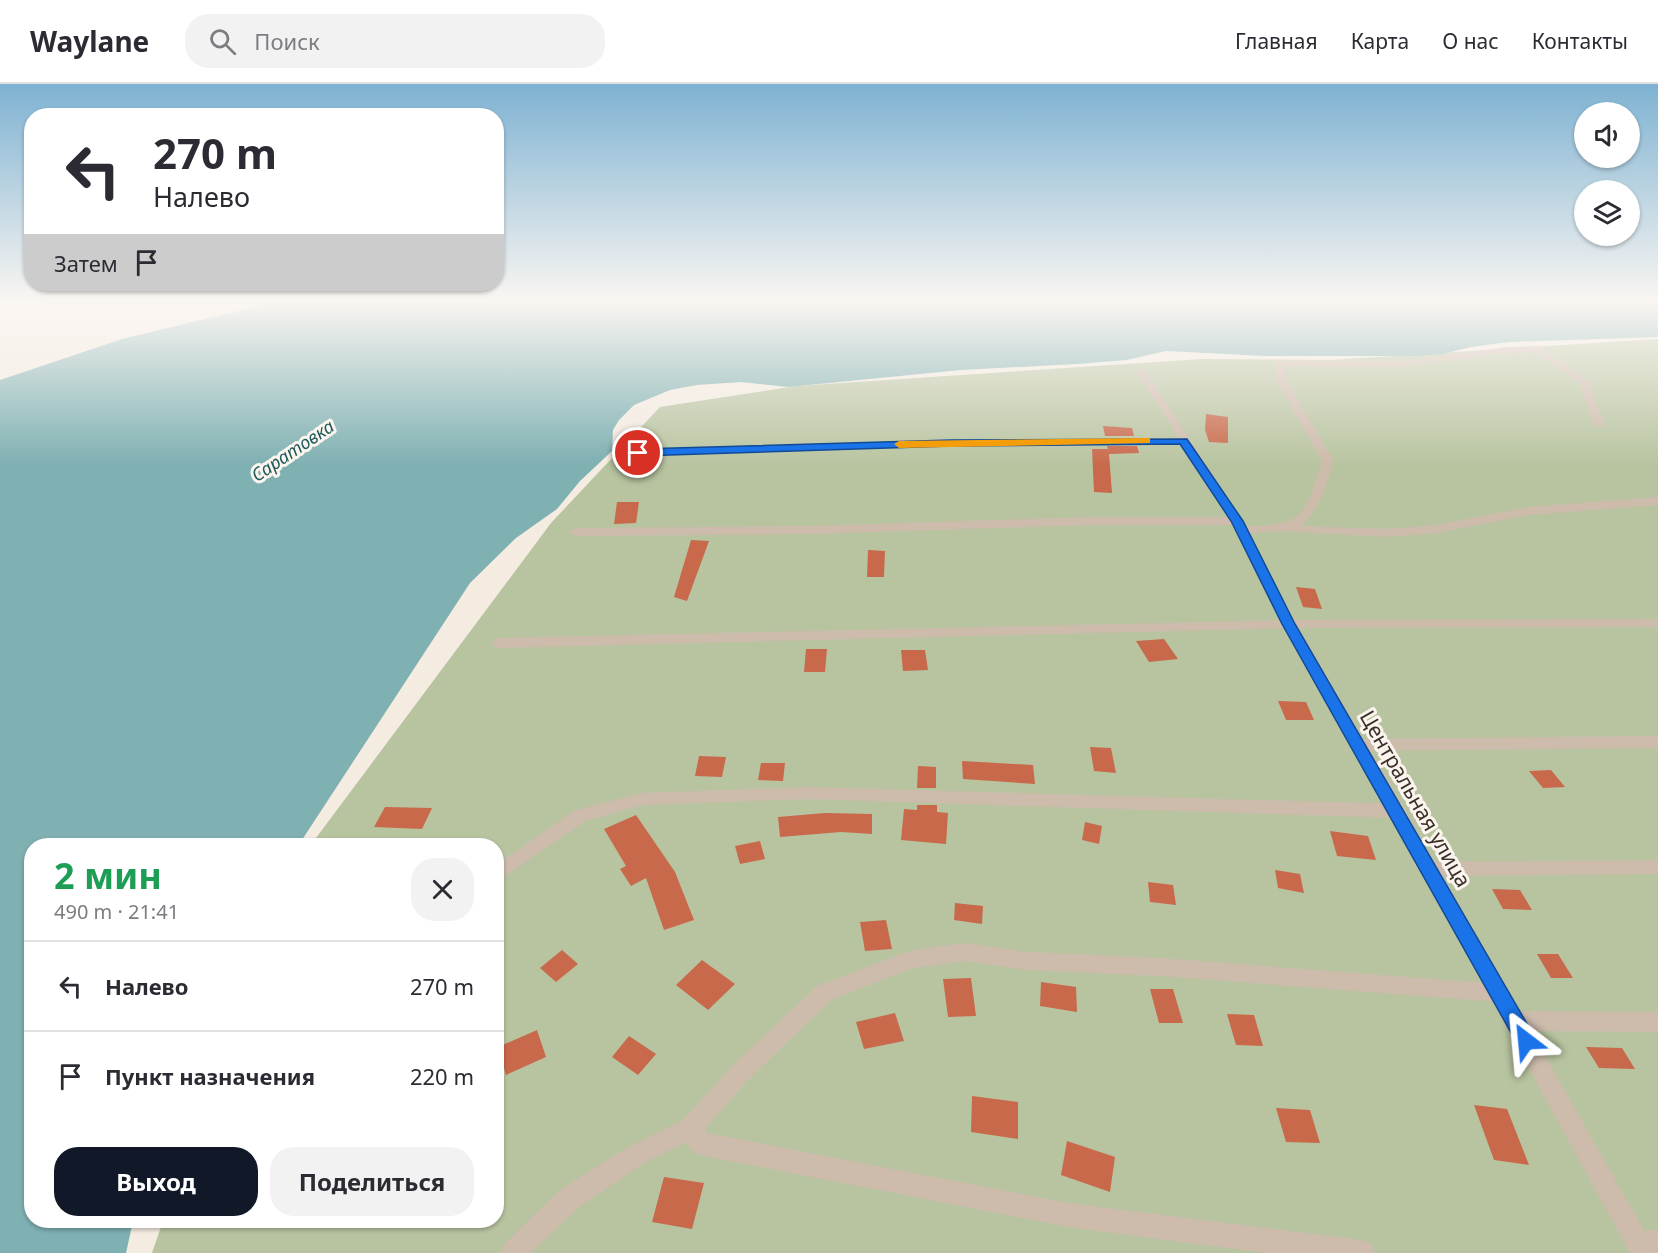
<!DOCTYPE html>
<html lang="ru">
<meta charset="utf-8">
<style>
body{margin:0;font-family:"Noto Sans",sans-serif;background:#f2f2f3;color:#2b2b33;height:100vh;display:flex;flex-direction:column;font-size:22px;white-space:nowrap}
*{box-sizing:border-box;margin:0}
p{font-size:20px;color:#7c7c81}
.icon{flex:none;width:33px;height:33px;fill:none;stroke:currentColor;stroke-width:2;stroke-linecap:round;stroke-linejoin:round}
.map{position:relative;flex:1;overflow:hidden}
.panel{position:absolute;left:24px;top:754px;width:480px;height:390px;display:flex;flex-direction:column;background:#fff;border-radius:24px;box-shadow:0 2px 4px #0004}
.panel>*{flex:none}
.banner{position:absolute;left:24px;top:24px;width:480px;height:183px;border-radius:24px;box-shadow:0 2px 4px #0004;background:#fff;color:#2b2b33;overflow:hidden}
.fabs{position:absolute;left:1574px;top:18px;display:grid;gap:12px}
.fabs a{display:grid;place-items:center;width:66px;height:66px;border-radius:50%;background:#fff;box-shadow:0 2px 4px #0004;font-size:30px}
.pin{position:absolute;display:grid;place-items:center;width:51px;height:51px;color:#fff;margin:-26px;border:3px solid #fff;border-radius:50%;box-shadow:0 2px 6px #0007}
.me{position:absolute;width:66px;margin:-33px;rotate:331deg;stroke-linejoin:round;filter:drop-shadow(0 0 4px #0008)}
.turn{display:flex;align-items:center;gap:21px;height:126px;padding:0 30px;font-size:27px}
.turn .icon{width:78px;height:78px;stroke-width:2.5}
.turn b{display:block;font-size:42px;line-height:51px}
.then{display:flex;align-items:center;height:57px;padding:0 30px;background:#0003;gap:12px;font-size:22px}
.round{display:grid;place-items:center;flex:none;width:63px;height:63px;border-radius:24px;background:#f2f2f3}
.head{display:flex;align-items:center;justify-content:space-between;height:102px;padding:0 30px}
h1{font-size:36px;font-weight:700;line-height:45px;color:#1e9e55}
.primary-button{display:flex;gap:12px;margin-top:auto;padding:12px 30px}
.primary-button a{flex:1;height:69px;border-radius:24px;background:#111827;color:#fff;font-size:24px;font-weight:700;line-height:69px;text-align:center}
.primary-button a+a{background:#f2f2f3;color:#2b2b33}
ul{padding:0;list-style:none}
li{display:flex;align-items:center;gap:18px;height:90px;padding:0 30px;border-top:2px solid #e1e1e2}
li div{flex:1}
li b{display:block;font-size:22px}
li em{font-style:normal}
header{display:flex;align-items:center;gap:36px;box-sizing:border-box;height:84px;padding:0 30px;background:#fff;border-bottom:2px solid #e1e1e2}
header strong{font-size:28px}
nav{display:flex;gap:33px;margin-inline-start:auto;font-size:21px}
.search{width:420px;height:54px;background:#f2f2f3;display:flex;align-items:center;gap:15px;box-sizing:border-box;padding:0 21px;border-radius:24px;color:#7c7c81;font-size:22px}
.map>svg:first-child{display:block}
.green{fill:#b8c4a0}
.water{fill:#7fb0b2}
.building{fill:#c8694b}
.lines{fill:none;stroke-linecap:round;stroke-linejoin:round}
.minor{fill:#cdbbac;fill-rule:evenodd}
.tertiary{fill:#cdbbac;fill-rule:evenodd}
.route{fill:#1a73e8;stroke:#114b97;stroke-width:1.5}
.slow{fill:#f59e0b}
.labels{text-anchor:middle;stroke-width:6;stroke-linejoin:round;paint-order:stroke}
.far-water-label{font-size:18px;font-style:italic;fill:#1f5a5e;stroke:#fbf5ee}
.street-label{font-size:21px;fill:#3b302b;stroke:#fbf5ee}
</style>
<header>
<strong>Waylane</strong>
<div class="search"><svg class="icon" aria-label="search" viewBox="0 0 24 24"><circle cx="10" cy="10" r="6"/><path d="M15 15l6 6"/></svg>Поиск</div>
<nav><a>Главная</a><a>Карта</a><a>О нас</a><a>Контакты</a></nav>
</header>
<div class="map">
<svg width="1658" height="1169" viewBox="0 0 1658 1169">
<rect width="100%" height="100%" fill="#f4ebe1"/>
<polygon class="green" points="1658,255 1658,1169 152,1169 163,1137 496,1137 496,762 310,762 551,439 660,323 796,302 1202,275 1330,276"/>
<polygon class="water" points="279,217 1658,217 1658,253 1509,258 1471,263 1443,270 1417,272 1265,272 1166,267 1127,276 1077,280 961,286 788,303 741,298 697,301 670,306 634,321 619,336 613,346 612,367 580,397 557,425 516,454 470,499 298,762 32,762 32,1137 133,1137 126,1169 0,1169 0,296 122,255"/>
<g class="building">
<polygon points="1206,330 1228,333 1228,359 1209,358 1205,346"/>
<polygon points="1103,342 1132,344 1134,352 1105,352"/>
<polygon points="1107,362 1137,362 1139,369 1109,370 1112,409 1094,408 1092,365 1108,365"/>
<polygon points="617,418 639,418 636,439 614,440"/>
<polygon points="691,456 709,457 687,517 674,513"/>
<polygon points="868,466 885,467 884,493 867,493"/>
<polygon points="1296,503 1315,505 1322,525 1303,523"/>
<polygon points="1164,555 1178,575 1149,578 1136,557"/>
<polygon points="806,565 827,565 825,588 804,588"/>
<polygon points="901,566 925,566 928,586 903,587"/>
<polygon points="1278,617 1306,618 1314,636 1286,636"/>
<polygon points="1090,663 1111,664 1116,689 1094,687"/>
<polygon points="699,672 726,673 722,693 695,692"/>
<polygon points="962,677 1033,681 1035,700 963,695"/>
<polygon points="761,679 785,679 783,697 758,696"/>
<polygon points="918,682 936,683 936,704 917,704"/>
<polygon points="1551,686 1565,703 1543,704 1529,687"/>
<polygon points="917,721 937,721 937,728 948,729 946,760 901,756 904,725 917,726"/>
<polygon points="385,723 432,724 422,745 374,743"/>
<polygon points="825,729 872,730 872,750 841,748 780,753 778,733"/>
<polygon points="636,731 675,788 694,836 664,846 646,794 631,802 620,785 626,782 604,745"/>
<polygon points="1085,738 1102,742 1099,760 1082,756"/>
<polygon points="1330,747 1368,752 1376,776 1337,772"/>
<polygon points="760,757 765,775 740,780 735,762"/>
<polygon points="1275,786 1300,790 1304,809 1278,804"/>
<polygon points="1148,798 1173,801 1176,821 1150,818"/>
<polygon points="1492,805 1520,806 1532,826 1503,825"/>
<polygon points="955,819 983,822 982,840 954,836"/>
<polygon points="886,836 892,865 865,867 860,838"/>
<polygon points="562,866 578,880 556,898 540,884"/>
<polygon points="1537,870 1558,870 1573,894 1551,894"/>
<polygon points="702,876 735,900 708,926 676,901"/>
<polygon points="971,894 976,932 948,933 943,895"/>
<polygon points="1041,898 1076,903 1077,928 1040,922"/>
<polygon points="1150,905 1173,905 1183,939 1159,939"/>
<polygon points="895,929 904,957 864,965 856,938"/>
<polygon points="1227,930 1254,931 1263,962 1236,961"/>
<polygon points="537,946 546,973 506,991 498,963"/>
<polygon points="629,952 656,970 638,991 612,973"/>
<polygon points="1586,963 1622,964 1635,985 1599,984"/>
<polygon points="972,1012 1018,1018 1018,1055 971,1048"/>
<polygon points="1474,1021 1507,1025 1529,1081 1494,1076"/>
<polygon points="1276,1024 1310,1026 1320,1059 1286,1058"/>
<polygon points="1067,1057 1115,1073 1110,1108 1061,1091"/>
<polygon points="664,1093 704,1099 692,1145 652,1138"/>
</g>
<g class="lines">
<g class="minor">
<path d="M1538,262L1588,297L1604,340L1603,342H1595L1594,340L1580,300L1536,268L1508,269L1400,283L1284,282L1288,300L1334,377C1326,400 1321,426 1301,442L1387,445L1437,441L1528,423L1658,413V421L1528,431L1437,449L1387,453L1280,447L1241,450L1235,446C1241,441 1249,442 1257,442C1309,440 1307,421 1322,377L1278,300L1276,277H1400L1508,263Z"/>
<polygon points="1183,354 1188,357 1187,359 951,362 638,371 632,368 638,365 951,356"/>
<polygon points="1090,433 1237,433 1243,437 1237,441 1090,441 813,450 575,452 569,448 575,444 813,442"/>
<polygon points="1658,535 1658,543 1289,544 498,564 491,559 498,554 1289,536"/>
<polygon points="1658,652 1658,664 1359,667 1353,665 1351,661 1353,657 1359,655"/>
<polygon points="808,703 1397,720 1403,722 1406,727 1403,732 1397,734 808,715 643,721 586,737 496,798 496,781 574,727 580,725 643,709"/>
<polygon points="1658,776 1658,790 1429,792 1422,790 1420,785 1422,780 1429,778"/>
<polygon points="965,859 1027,868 1161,874 1499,900 1506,902 1509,909 1506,916 1499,918 1161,892 1027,886 965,877 913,884 831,916 748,996 705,1045 707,1049 1068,1119 1362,1156 1371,1160 1375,1169 1265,1169 1068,1143 700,1071 692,1067 687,1058 644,1079 578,1124 531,1169 500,1169 504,1160 560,1106 628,1063 683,1036 732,982 817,902 912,866"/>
<polygon points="1514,927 1658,928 1658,948 1514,947 1506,944 1503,937 1506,930"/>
<polygon points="1658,1146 1658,1169 1630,1169 1626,1160 1630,1151 1639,1147"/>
</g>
<polygon class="tertiary" points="1138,285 1144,285 1243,437 1296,540 1403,722 1657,1169 1630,1169 1390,731 1282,540 1231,437 1136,287"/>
</g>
<linearGradient id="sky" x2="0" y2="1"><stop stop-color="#7eb2d2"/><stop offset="0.57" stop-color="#faf6f2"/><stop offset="1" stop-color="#faf6f2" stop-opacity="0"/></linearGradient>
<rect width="1658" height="381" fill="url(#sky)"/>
<polygon class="route" points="1187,355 1243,437 1295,540 1533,950 1535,957 1533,963 1526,966 1519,963 1282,540 1231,437 1180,360 951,362 638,372 633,369 638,365 951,356"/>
<polygon class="slow" points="1146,354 1150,354 1150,359 899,364 894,360 899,357"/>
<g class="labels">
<g class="far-water-label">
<text transform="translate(293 367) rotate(-34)" y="6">Саратовка</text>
</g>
<g class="street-label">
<text transform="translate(1415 715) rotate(60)" y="7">Центральная улица</text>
</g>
</g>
</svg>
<div class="fabs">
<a><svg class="icon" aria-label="sound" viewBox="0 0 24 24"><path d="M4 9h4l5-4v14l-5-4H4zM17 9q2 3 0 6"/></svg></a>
<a><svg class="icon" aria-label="layers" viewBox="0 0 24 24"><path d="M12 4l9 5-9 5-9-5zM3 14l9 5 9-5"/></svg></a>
</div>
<div class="pin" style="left:638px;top:369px;background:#d93025"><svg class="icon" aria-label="arrive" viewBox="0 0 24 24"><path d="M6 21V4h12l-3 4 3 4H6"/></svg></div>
<svg class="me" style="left:1526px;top:957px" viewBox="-20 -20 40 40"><path d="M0-17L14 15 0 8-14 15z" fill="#1a73e8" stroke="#fff" stroke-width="4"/></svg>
<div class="banner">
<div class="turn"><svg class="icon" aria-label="left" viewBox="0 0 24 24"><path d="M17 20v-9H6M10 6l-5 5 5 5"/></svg><div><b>270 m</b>Налево</div></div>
<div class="then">Затем<svg class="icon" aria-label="arrive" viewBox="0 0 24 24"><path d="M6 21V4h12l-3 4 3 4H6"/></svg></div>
</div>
<section class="panel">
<div class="head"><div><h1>2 мин</h1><p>490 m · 21:41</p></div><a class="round"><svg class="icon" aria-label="close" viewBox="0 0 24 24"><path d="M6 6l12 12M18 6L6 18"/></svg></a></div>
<ul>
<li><svg class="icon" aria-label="left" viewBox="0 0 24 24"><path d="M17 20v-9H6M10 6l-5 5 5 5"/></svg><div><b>Налево</b></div><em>270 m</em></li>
<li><svg class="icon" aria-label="arrive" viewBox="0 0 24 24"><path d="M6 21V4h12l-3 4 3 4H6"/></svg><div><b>Пункт назначения</b></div><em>220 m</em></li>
</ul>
<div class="primary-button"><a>Выход</a><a>Поделиться</a></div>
</section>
</div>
